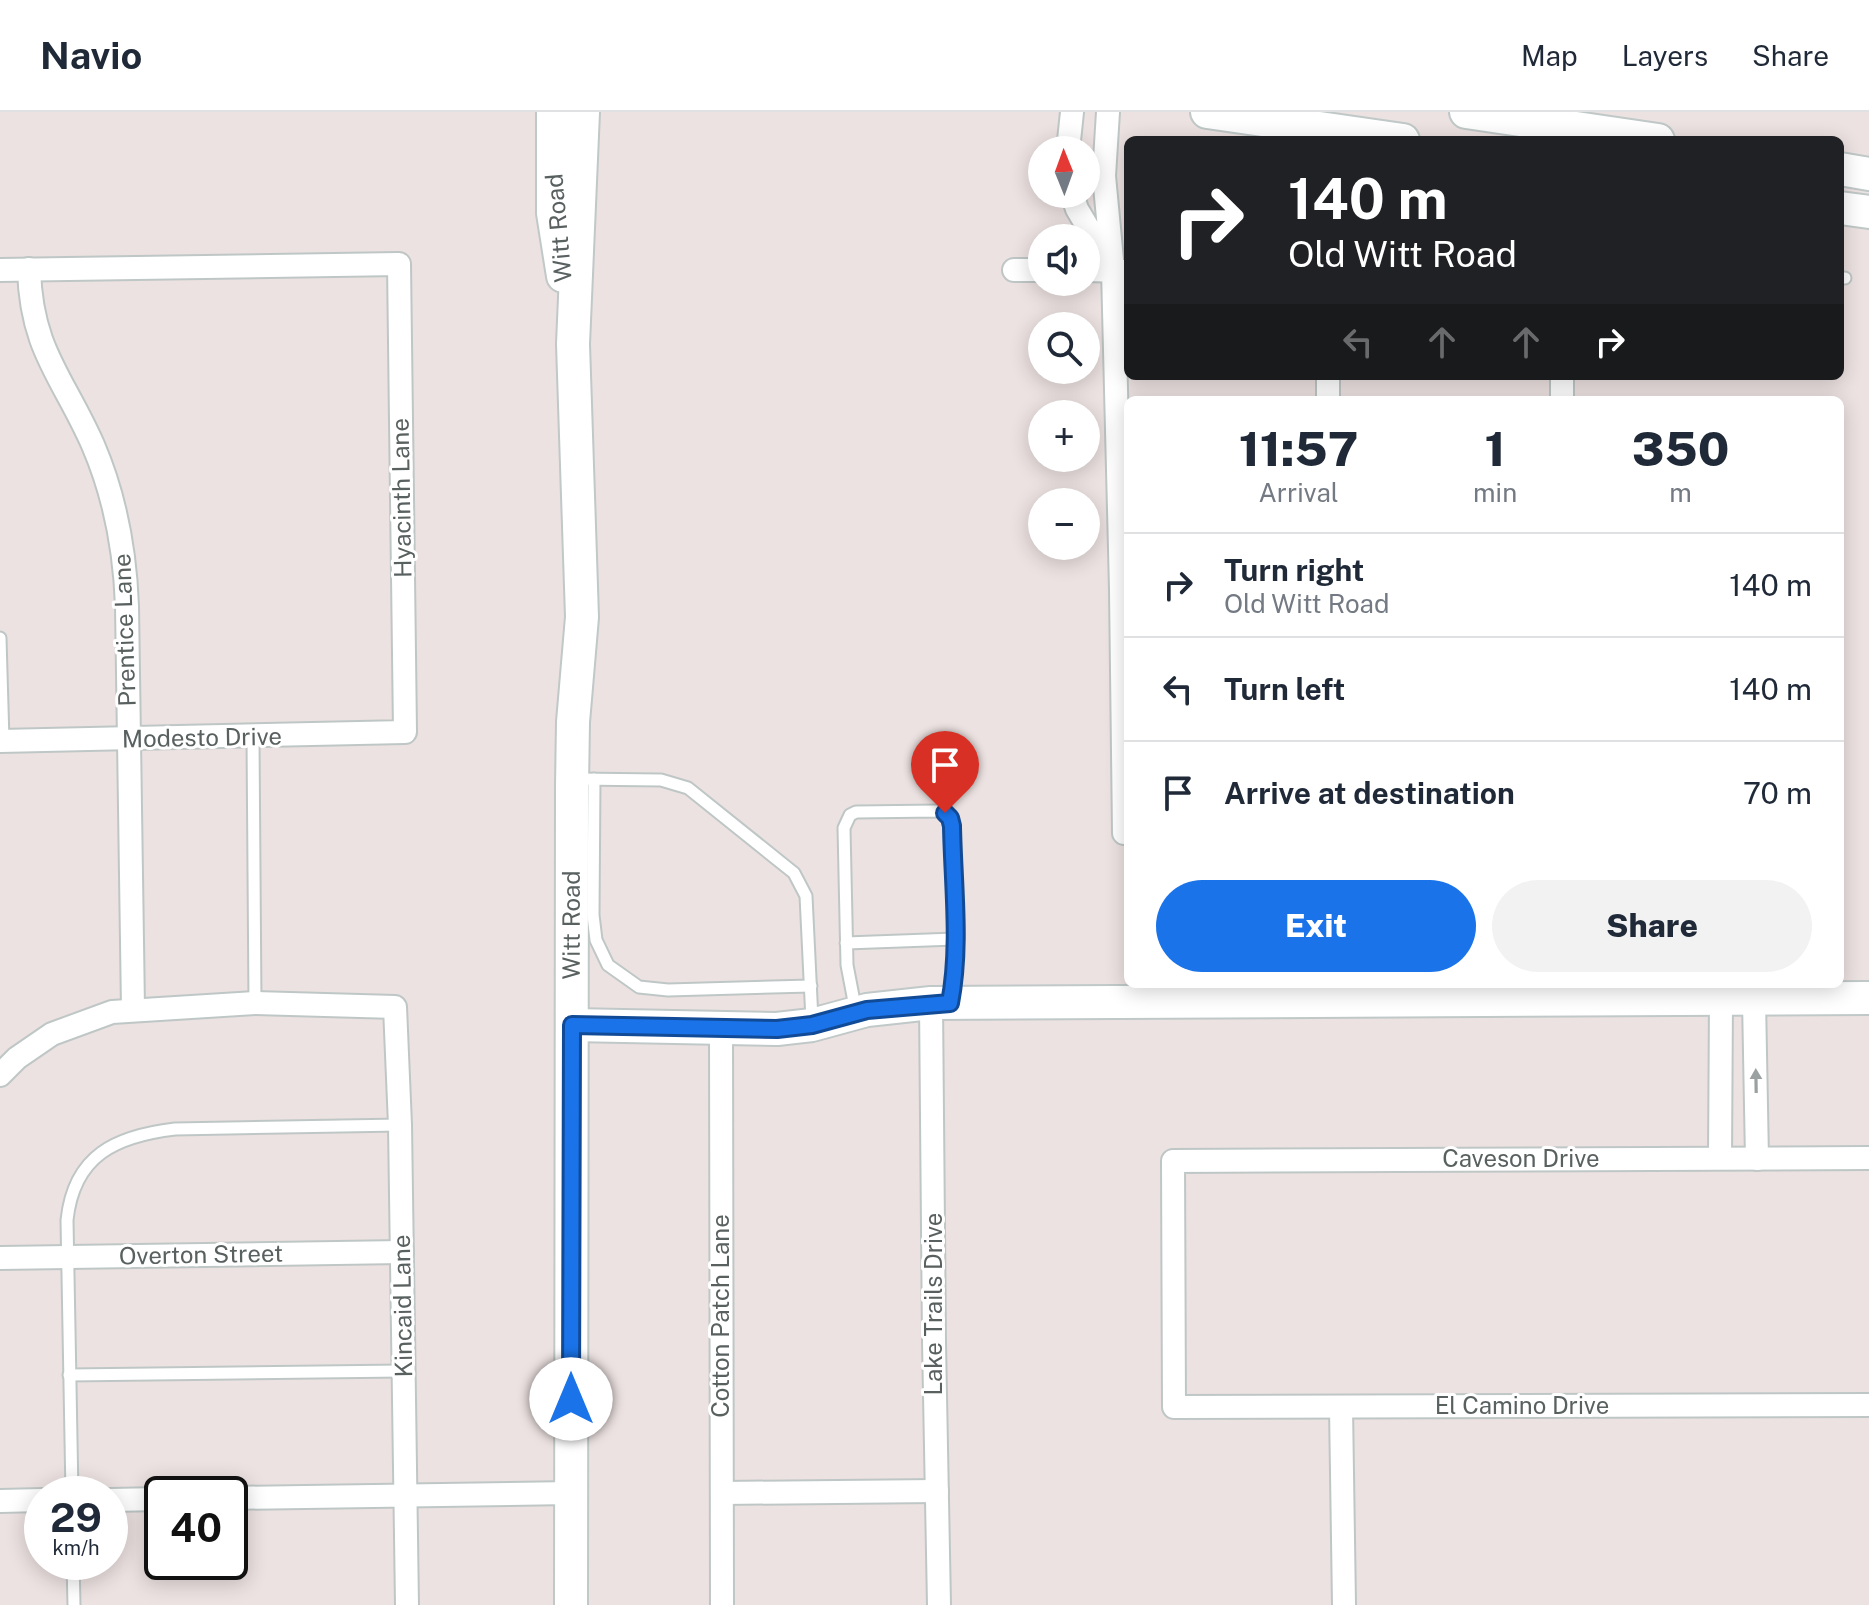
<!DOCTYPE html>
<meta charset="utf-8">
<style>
body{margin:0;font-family:"Public Sans",sans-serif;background:#f2f2f3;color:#1f2937;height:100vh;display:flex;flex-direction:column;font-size:30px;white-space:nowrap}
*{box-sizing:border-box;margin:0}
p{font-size:26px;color:#747a83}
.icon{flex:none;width:44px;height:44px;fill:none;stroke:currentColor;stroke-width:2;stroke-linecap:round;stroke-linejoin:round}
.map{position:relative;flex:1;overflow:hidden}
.drawer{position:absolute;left:1124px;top:284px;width:720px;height:592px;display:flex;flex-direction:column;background:#fff;border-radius:12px;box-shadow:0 4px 20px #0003}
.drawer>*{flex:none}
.top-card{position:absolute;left:1124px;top:24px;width:720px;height:244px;border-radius:12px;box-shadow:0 4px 20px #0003;background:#202124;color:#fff;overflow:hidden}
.needle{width:52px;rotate:359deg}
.tools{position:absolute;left:1028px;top:24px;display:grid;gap:16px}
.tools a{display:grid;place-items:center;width:72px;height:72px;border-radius:50%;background:#fff;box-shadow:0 4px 20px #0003;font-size:40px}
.speed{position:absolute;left:24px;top:1364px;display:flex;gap:16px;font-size:40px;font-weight:700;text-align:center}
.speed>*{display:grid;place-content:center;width:104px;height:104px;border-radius:50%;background:#fff;box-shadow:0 4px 20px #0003;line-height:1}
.speed small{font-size:20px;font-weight:400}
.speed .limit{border:4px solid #111;border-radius:12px;background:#fff;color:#111}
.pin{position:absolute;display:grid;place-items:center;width:68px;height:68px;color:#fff;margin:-82px -34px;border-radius:50% 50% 50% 0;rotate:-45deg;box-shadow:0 0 8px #0007}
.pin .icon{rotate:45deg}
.me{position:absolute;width:88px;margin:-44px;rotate:0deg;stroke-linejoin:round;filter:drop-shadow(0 0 6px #0008)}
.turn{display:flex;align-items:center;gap:28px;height:168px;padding:0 32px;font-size:36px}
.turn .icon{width:104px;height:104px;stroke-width:2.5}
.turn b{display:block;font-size:56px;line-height:68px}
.lanes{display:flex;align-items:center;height:76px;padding:0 32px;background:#0003;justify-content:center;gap:40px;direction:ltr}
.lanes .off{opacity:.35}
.eta{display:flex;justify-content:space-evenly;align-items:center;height:136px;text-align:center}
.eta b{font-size:48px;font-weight:800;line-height:56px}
.primary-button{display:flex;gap:16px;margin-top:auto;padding:16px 32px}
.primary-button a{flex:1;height:92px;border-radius:48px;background:#1a73e8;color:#fff;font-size:32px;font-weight:800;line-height:92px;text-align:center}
.primary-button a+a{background:#f2f2f3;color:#1f2937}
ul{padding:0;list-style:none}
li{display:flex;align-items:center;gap:24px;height:104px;padding:0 32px;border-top:2px solid #e0e1e3}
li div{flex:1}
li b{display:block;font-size:30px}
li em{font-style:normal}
header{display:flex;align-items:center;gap:48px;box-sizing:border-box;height:112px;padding:0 40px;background:#fff;border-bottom:2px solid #e0e1e3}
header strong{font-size:38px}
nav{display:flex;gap:44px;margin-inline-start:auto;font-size:28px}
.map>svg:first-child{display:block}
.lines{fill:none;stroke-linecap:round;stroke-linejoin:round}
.lane-casing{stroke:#bfc7c6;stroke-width:15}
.street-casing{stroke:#bfc7c6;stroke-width:26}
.secondary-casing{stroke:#c0c8c8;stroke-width:36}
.lane{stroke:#fff;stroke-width:11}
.street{stroke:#fff;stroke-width:22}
.secondary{stroke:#fff;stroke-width:32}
.oneway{fill:#9ba0a0}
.route-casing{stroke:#114b97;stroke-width:20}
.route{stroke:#1a73e8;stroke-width:14}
.labels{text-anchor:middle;stroke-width:6;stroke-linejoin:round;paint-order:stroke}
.street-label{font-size:24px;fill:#596160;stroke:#fff}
</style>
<header>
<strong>Navio</strong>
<nav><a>Map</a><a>Layers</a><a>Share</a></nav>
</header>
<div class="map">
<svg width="1869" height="1493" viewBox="0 0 1869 1493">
<rect width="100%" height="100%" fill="#ece2e1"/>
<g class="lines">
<g class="lane-casing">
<g id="lane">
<polyline points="1840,166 1845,166"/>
<polyline points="0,526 3,629"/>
<polyline points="253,626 255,891"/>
<polyline points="576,667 661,668 688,676 794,761 806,784 812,908"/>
<polyline points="594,667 593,803 596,828 608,853 639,875 668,878 811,874"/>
<polyline points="846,831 955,827"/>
<polyline points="856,900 847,853 844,716 850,703 856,700 938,699 950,706 955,827 950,889"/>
<polyline points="69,1263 403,1259"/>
<path d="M72,1382L67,1108C74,1043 116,1024 175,1017L400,1013"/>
<polyline points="73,1450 74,1493"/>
</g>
</g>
<g class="street-casing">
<g id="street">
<polyline points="1068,38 1072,0"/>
<polyline points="1072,82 1077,97 1113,158 1104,64 1108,0"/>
<path d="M29,157C31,238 63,265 93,333C115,384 125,439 127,494L133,897"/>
<polyline points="0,158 399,152 405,620 0,629"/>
<polyline points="1014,158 1042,158"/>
<polyline points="1086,158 1123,159"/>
<polyline points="1113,158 1121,477 1124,721 1128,721"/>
<polyline points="1562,264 1562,288"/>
<polyline points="1328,288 1328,264"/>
<polyline points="1754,888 1757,1047"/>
<polyline points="931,891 934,1230 939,1493"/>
<polyline points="721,915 722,1493"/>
<polyline points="0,963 17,946 52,922 112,900 255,891 395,895 400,1013 407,1493"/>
<polyline points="1720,1046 1721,888"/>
<polyline points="1869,1046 1173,1049 1174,1295 1869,1293"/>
<polyline points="0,1146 402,1140"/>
<polyline points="1341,1295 1344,1493"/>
<polyline points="722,1381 937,1379"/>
<polyline points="230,1386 571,1381"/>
<polyline points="110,1388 162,1387"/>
<polyline points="0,1389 42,1388"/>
</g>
</g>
<g class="secondary-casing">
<g id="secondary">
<polyline points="553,0 553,101 563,164"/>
<polyline points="1207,0 1403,28"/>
<polyline points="1466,0 1658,28"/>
<polyline points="1840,57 1869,62"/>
<polyline points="1840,96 1869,100"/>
<polyline points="572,913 777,917 812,913 867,898 931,891 1869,886"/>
<path id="s1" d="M571,1493L572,674L573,610L582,505L573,232L583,0"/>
</g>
</g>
<use href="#lane" class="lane"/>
<use href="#street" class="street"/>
<use href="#secondary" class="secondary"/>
</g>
<defs><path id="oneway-solid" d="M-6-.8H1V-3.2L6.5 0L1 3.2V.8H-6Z" transform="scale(2)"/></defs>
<use class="oneway" href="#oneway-solid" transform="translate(1756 969) rotate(-91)"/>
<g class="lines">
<g class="route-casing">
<path id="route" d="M571,1287L572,913L777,917L812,913L867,898L950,891C961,834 953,772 952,714L950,706L945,701"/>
</g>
<use href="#route" class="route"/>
</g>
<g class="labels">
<g class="street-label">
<text transform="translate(559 116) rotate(-95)" y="8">Witt Road</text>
<text transform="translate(402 386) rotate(-91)" y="8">Hyacinth Lane</text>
<text transform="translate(125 518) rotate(-92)" y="8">Prentice Lane</text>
<text transform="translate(202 626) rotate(-1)" y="8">Modesto Drive</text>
<text dy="8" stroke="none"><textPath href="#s1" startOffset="680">Witt Road</textPath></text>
<text x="1521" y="1055">Caveson Drive</text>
<text transform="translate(201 1143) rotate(-1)" y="8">Overton Street</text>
<text transform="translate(934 1192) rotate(-90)" y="8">Lake Trails Drive</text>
<text transform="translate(403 1194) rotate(-91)" y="8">Kincaid Lane</text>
<text transform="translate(721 1204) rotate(-90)" y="8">Cotton Patch Lane</text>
<text x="1522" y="1302">El Camino Drive</text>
</g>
</g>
</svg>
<div class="tools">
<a><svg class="needle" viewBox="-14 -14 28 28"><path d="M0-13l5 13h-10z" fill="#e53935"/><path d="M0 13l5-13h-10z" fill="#747a83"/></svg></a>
<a><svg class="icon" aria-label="sound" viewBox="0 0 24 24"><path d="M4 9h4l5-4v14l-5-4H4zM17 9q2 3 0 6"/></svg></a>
<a><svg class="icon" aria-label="search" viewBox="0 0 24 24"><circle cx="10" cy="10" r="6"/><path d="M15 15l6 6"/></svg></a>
<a>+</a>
<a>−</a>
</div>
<div class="speed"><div>29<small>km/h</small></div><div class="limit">40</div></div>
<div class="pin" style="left:945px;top:701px;background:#d93025"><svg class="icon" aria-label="arrive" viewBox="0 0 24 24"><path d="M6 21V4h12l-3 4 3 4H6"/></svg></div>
<svg class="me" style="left:571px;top:1287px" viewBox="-20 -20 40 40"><circle r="19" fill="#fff"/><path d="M0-13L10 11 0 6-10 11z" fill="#1a73e8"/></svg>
<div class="top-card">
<div class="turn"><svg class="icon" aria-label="right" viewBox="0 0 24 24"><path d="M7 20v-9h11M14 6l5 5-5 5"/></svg><div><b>140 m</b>Old Witt Road</div></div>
<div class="lanes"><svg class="icon off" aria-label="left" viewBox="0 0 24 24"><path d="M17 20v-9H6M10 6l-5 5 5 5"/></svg><svg class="icon off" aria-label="ahead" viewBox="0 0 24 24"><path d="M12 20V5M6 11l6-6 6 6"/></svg><svg class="icon off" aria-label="ahead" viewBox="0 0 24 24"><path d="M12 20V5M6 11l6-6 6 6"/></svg><svg class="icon" aria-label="right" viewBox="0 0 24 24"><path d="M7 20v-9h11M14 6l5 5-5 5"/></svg></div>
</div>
<section class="drawer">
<div class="eta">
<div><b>11:57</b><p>Arrival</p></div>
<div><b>1</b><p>min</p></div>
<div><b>350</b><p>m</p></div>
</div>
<ul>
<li><svg class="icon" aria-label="right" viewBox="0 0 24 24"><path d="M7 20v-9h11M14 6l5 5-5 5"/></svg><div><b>Turn right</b><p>Old Witt Road</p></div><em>140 m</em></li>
<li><svg class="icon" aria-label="left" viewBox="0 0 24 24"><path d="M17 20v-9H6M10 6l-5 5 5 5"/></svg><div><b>Turn left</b></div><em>140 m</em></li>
<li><svg class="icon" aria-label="arrive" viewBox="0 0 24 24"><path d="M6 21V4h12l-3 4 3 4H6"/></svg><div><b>Arrive at destination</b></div><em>70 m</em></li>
</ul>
<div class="primary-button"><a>Exit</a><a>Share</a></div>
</section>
</div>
